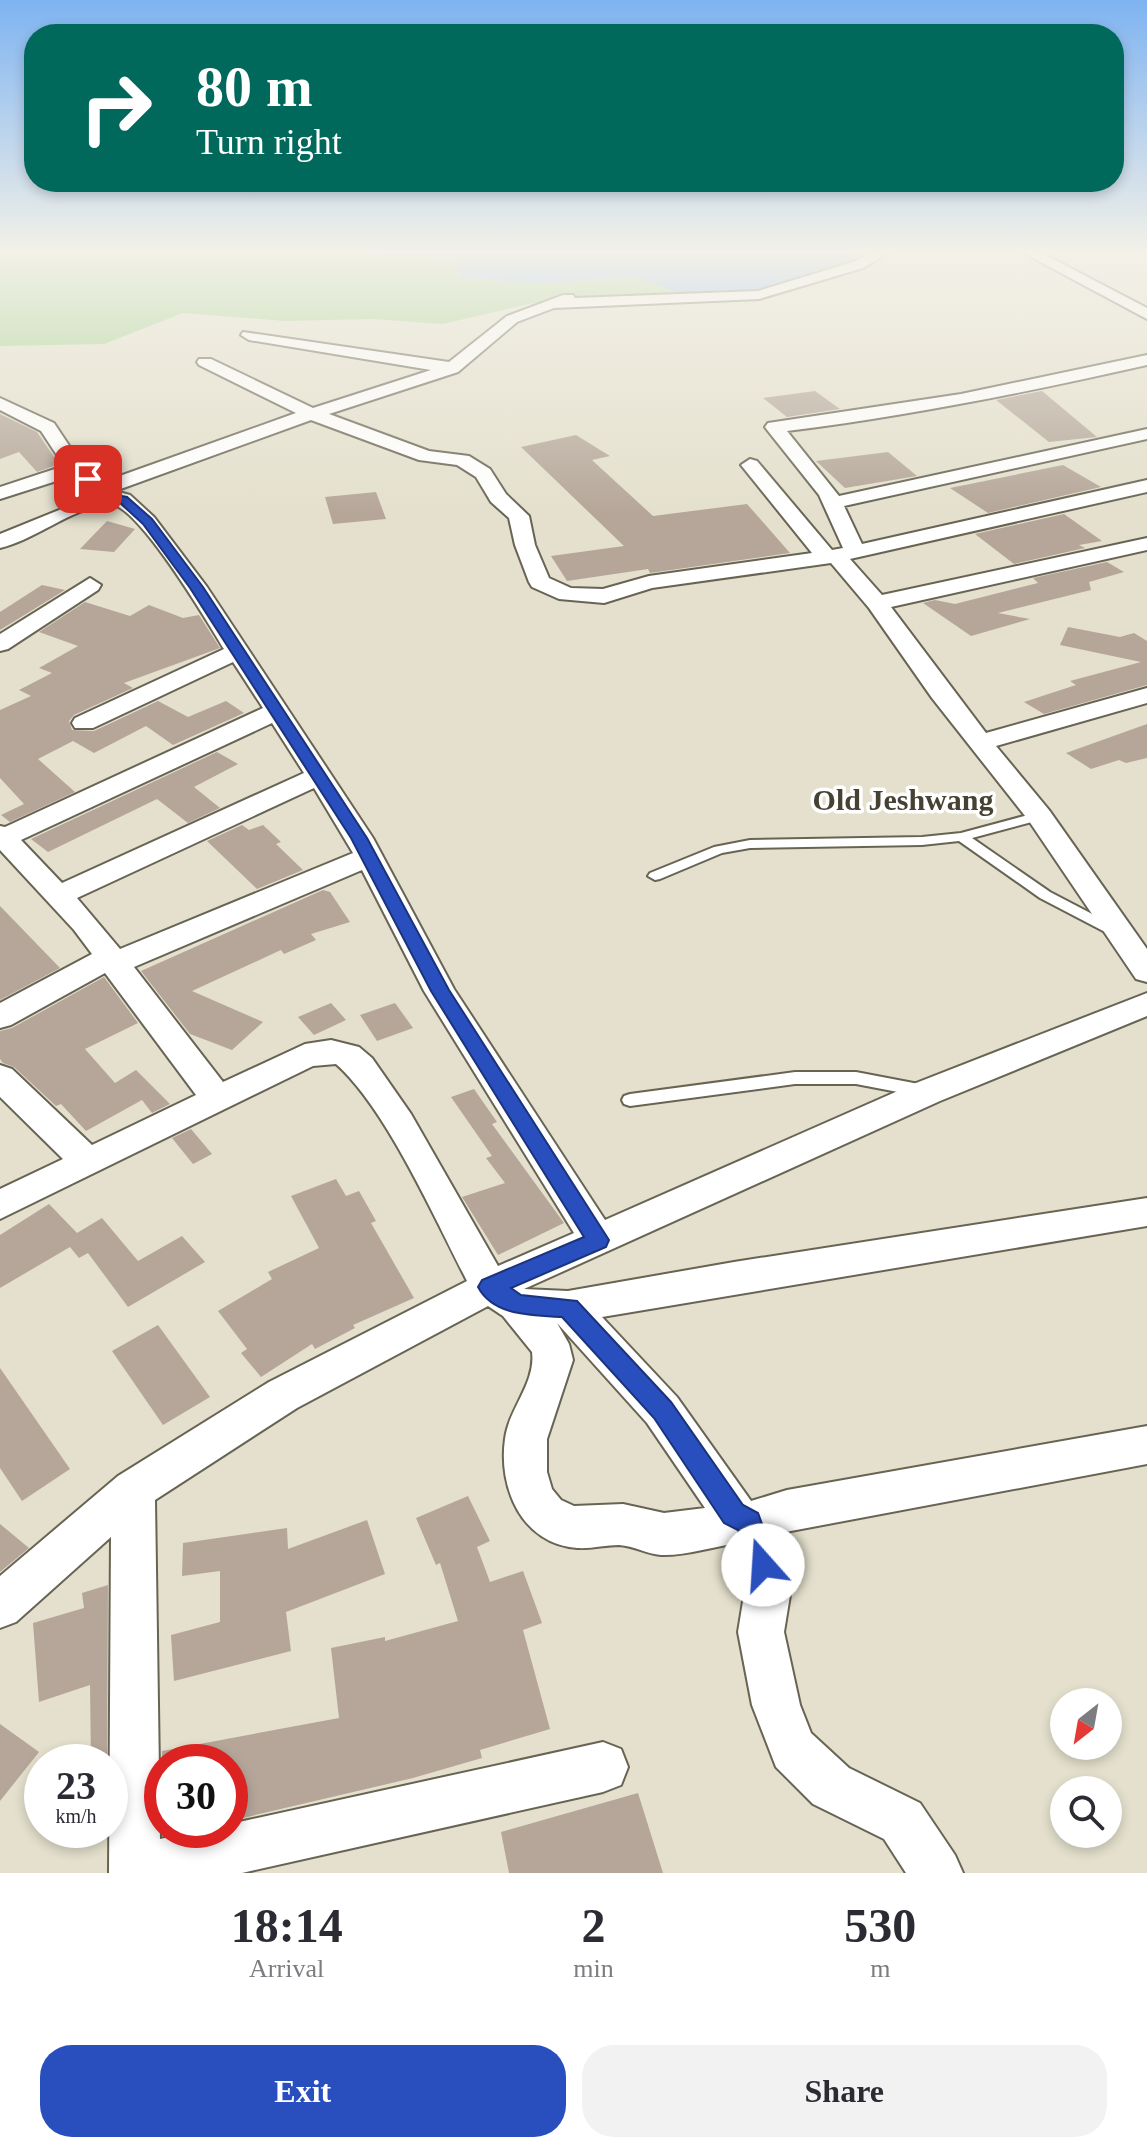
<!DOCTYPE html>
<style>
body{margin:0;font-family:Georgia,serif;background:#f2f2f3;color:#2b2b33;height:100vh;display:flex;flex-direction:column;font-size:30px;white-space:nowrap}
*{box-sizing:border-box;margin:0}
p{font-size:26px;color:#7c7c81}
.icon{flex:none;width:44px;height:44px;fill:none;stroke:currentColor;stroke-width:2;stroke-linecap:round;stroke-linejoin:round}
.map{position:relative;height:1873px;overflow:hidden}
.panel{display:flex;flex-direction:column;background:#fff;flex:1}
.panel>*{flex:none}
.guide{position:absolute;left:24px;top:24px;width:1100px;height:168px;border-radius:32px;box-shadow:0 4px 12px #0003;background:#00695c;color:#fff;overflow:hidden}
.needle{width:52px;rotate:211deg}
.buttons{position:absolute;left:1050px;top:1688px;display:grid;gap:16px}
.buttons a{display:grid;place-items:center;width:72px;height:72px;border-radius:50%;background:#fff;box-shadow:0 4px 12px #0003;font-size:40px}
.speed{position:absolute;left:24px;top:1744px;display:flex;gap:16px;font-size:40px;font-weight:700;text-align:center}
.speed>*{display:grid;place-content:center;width:104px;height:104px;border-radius:50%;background:#fff;box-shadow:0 4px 12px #0003;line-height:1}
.speed small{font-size:20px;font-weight:400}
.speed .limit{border:12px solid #d22;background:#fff;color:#111}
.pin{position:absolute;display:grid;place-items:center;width:68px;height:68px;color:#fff;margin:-34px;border-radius:16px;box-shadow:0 4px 12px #0006}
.me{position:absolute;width:88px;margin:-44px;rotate:341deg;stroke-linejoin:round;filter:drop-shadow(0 0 6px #0008)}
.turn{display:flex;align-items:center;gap:28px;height:168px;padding:0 40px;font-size:36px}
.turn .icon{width:104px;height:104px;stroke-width:2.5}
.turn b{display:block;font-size:56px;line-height:68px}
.eta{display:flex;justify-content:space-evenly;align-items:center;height:136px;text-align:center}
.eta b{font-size:48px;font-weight:700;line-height:56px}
.button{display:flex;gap:16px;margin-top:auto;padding:16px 40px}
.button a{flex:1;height:92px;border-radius:32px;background:#294ebd;color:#fff;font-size:32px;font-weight:700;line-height:92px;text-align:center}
.button a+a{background:#f2f2f3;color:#2b2b33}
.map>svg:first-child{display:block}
.green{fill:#a1d08d}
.water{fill:#7fb2ff}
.building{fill:#b5a699}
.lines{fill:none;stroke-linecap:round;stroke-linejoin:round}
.lane-casing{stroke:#686454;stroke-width:4}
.street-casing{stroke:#686454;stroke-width:4}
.lane{fill:#fff;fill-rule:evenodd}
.street{fill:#fff;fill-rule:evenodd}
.route{fill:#294ebd;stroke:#1b337b;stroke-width:2}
.labels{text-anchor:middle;stroke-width:7;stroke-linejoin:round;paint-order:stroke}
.neighbourhood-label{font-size:30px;font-weight:bold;fill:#464233;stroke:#fff}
</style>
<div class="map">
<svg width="1147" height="1873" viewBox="0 0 1147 1873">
<rect width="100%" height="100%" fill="#e4e0cd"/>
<polygon class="green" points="0,251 364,251 367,255 452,259 462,278 541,283 634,277 688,296 533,303 443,324 372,319 285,321 183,313 104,344 0,346"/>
<polygon class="water" points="364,251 840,251 859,255 845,273 785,292 688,296 634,277 541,283 462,278 452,259 367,255"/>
<g class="building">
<polygon points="815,391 840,409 787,417 763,398"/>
<polygon points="1042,391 1097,437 1049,442 996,400"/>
<polygon points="0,414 37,432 59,464 37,472 19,452 0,459"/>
<polygon points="576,435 610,456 592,460 653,516 747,504 790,553 650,573 648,569 567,581 551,556 624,546 521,447"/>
<polygon points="888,452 917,476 845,488 816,461"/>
<polygon points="1063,465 1101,487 988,513 950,488"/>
<polygon points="376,492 386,519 333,524 325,497"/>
<polygon points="1064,514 1102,541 1079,545 1085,548 1014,564 975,534"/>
<polygon points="107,521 135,529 114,552 80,549"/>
<polygon points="1107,562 1124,572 1089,582 1091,590 998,613 1030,619 971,636 923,603 935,600 955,604 1038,583 1033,578"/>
<polygon points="42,585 65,590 0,630 0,612"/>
<polygon points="85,602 130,616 149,605 183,618 199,615 220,648 124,683 133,688 74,715 69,721 72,730 94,731 158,701 188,717 226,701 244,713 173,745 146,726 94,753 73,741 38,759 75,792 10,822 1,815 24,804 0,778 0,710 31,696 19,690 52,673 39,668 78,646 39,632"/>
<polygon points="1068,627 1120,637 1134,633 1147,641 1147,685 1044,714 1024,702 1076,685 1070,681 1141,662 1060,645"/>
<polygon points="1147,724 1147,758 1126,763 1119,760 1091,769 1066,753"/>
<polygon points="217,752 238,764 194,787 220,808 188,823 157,799 48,852 31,839"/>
<polygon points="242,825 249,830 263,825 281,842 276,844 303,870 257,889 207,841"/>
<polygon points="323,890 330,892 350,922 311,934 316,940 284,954 281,950 192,991 263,1022 232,1050 190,1034 141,971"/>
<polygon points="0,906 60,968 0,1000"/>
<polygon points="104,977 138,1023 85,1049 115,1083 136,1070 170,1104 152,1113 142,1100 86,1131 61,1104 56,1106 14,1067 3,1063 0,1059 0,1031 12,1028"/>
<polygon points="331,1003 346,1020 314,1035 298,1017"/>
<polygon points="395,1003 413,1028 377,1041 360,1015"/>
<polygon points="474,1089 497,1122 492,1124 564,1223 498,1255 462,1197 505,1183 486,1158 492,1156 451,1097"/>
<polygon points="191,1129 212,1154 193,1164 172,1138"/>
<polygon points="336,1179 346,1196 359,1191 376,1221 371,1223 414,1298 353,1325 355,1328 315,1349 312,1344 261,1377 241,1353 247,1349 218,1311 272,1279 268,1272 319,1248 291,1196"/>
<polygon points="49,1204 77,1233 102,1218 138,1261 182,1236 205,1262 128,1307 88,1253 79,1258 70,1247 0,1288 0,1235"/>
<polygon points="158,1325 210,1397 163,1425 112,1351"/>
<polygon points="0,1368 70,1469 22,1501 0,1468"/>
<polygon points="468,1496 490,1541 477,1547 490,1582 523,1571 542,1623 523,1630 550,1729 480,1750 482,1758 413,1778 230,1821 230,1762 162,1762 162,1751 339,1718 331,1648 385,1637 385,1641 458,1621 440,1563 436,1565 416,1518"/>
<polygon points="367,1520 385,1574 286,1612 291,1651 174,1681 171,1635 220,1622 220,1571 182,1576 183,1543 287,1528 288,1549"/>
<polygon points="0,1524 29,1548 0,1572"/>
<polygon points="108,1585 107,1762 91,1762 90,1685 39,1702 33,1623 84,1608 82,1593"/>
<polygon points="0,1724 39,1752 0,1801"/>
<polygon points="638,1793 663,1873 509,1873 501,1832"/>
</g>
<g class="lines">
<g class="lane-casing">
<g id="lane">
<polygon points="1039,812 1045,816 1043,819 972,838 1050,892 1119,928 1121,931 1119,934 1109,934 1040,898 959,841 922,845 750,848 722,853 660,879 655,880 648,876 650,873 714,847 750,840 922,837 961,833"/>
<polygon points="795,1072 856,1072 924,1085 930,1087 932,1091 930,1095 924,1097 856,1084 795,1084 630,1106 624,1104 622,1100 624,1096 630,1094"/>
</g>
</g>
<g class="street-casing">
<g id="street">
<path d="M874,251H891L863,268L759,299L554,308L517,322L458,372L329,414L429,451L469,456L490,469L506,494L529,516L535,545L549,578L571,588L603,589L649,576L812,553L741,465L750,459L757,461L832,550L843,548L819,495L768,431L765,427L768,423L961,394L1147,355V365C1028,392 908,416 787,431L839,496L1147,429V439L844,506L862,544L1147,480V492L850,559L882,595L1147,538V550L891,607L986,733L1147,688V703L996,746L1049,810L1147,949V982L1136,979L1029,821L932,698L869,608L831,563L652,588L604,603L559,599L532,587L529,582L515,545L509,518L491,502L476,477L457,465L419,460L311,420L115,491L130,495L154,517L207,587L373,838L454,989L605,1220L916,1083L1147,993V1016L940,1101L524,1289L568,1291L734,1262L1147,1198V1226L602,1317L677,1397L751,1501L787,1490L1147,1426V1464L775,1534L792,1583L784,1632L800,1705L811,1733L849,1768L920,1803L955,1855L963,1873H906L884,1839L813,1804L776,1767L752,1705L738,1632L746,1583L734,1544C710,1547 686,1556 661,1555C647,1554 634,1546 619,1545C605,1545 591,1549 577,1548C522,1544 498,1488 505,1439C509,1408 536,1383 532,1352L503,1316L488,1306L297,1408L155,1500L160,1839L203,1830H230V1824L603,1742L621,1749L628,1767L621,1785L603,1792L242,1873H109L111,1537L16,1622L0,1628V1576L118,1476L269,1382L467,1281C435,1219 386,1108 336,1064L313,1066L0,1219V1189L63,1159L0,1097V1065L12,1069L92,1145L196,1095L105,973L11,1025L0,1028V1003L92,954L74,930L0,850V826L5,827L263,708L233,662L93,728H75L72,723L75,718L224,649C208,623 136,500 108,504C70,509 37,539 0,548V534L96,495L72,476L0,499V487L64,466L41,431L0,410V398L54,423L82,465L103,482L296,413L199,365L197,362L199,359H211L313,408L431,370L249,340L241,335L243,332L449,362L507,316L563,295H573L575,298L758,291L853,262ZM272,723L304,773L62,883L21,840ZM314,788L353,853L120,949L77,898ZM362,870L424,991L574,1233L498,1266L411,1114L372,1058L359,1047L331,1040L305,1044L223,1082L134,967ZM557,1323L647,1423L705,1508L664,1513L623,1504L574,1506L561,1500L552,1489L547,1472V1439L573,1360L569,1344Z"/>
<polygon points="1020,251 1038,251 1147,308 1147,319"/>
<polygon points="90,578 101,585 98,590 8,649 0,651 0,634"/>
</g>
</g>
<use href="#lane" class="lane"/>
<use href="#street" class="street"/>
</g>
<linearGradient id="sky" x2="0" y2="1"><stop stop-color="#7eb3f1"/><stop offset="0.49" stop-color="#f3f1e8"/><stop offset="1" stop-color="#f3f1e8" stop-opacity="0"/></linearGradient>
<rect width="1147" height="513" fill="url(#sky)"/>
<path class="route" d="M84,477H92L116,495L127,497L152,519L203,587L367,838L449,990L609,1240L606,1247L511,1288L521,1295L577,1301L671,1402L743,1505L758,1513L777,1565L773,1574L763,1578L754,1574L738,1530L724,1523L654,1418L562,1317C534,1315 494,1317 478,1287L482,1280L584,1237L431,991L351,838L190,588L143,524L119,502L108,500L84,482Z"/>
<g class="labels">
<g class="neighbourhood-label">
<text x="903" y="810">Old Jeshwang</text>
</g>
</g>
</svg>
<div class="buttons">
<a><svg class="needle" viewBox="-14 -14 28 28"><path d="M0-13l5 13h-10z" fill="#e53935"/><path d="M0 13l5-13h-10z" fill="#7c7c81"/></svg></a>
<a><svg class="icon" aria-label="search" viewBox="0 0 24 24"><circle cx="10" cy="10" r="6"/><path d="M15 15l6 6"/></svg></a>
</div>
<div class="speed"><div>23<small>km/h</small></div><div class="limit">30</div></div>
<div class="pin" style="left:88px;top:479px;background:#d93025"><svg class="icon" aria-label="arrive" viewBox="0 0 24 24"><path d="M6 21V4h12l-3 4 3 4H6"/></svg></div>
<svg class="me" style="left:763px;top:1565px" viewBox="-20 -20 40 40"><circle r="19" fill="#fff"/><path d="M0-13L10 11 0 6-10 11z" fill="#294ebd"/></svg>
<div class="guide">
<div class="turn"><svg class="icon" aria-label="right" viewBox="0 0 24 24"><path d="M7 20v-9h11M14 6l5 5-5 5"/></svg><div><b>80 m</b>Turn right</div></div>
</div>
</div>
<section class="panel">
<div class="eta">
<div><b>18:14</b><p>Arrival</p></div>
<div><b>2</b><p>min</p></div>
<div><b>530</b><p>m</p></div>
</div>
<div class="button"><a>Exit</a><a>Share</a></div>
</section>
